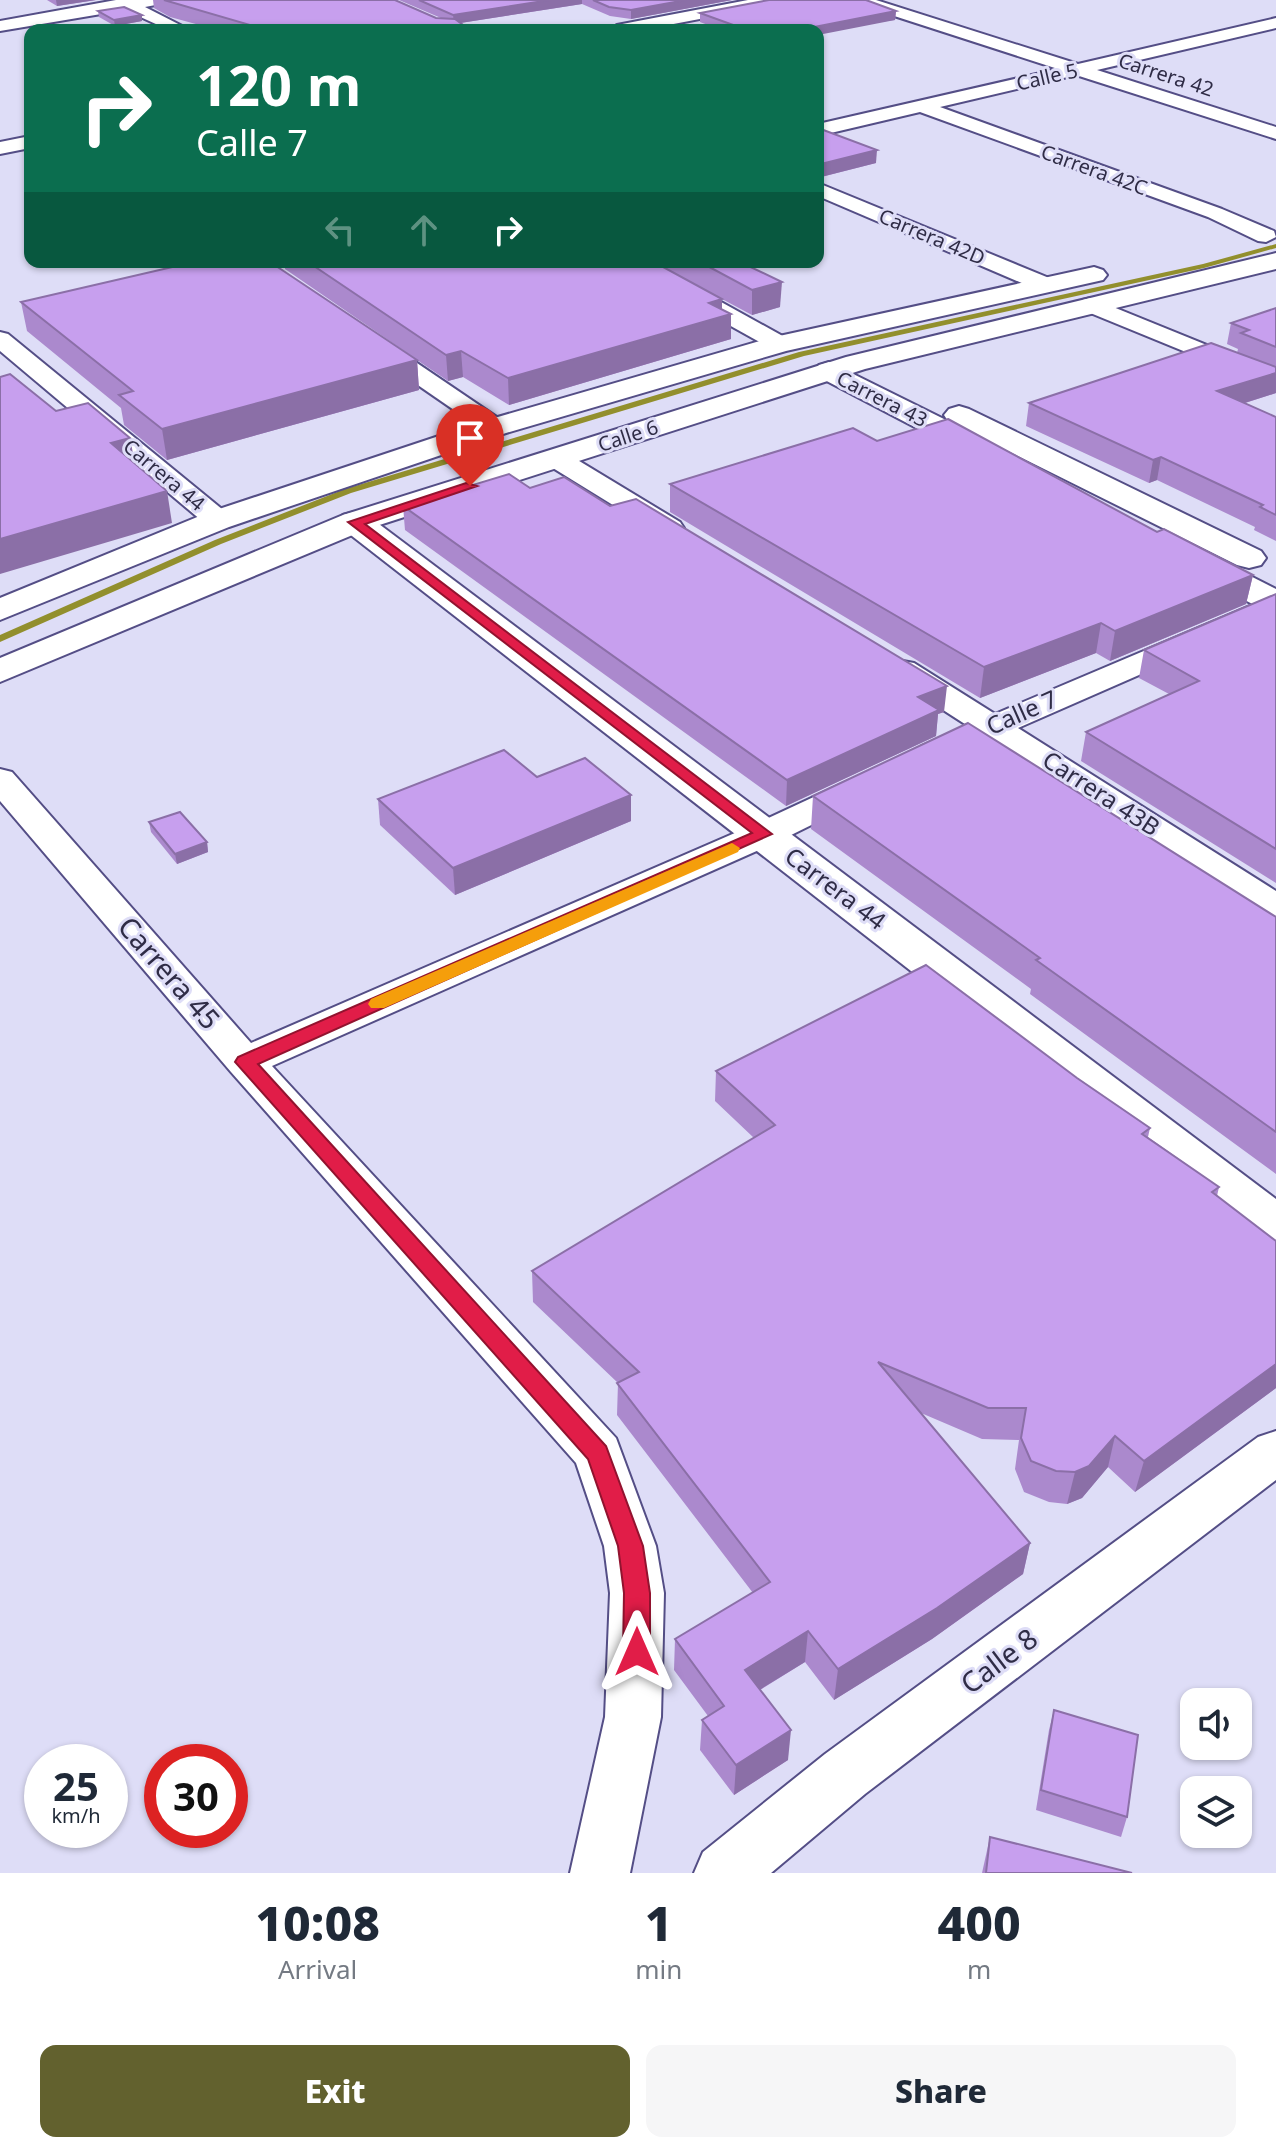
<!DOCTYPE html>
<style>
body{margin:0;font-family:"Noto Sans",sans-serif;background:#f6f6f7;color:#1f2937;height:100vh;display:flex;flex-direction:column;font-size:30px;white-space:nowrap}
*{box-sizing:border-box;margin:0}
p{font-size:26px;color:#747a83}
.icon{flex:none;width:44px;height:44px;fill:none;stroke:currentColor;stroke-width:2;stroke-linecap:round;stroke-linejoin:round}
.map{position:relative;height:1873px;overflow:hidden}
.details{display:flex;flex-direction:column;background:#fff;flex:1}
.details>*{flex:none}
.top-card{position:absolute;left:24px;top:24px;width:800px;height:244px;border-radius:16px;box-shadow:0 2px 6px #0004;background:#0b6e4f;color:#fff;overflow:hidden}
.tools{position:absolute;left:1180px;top:1688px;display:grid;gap:16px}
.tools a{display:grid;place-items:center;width:72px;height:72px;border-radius:16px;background:#fff;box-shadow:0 2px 6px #0004;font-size:40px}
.speed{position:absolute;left:24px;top:1744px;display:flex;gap:16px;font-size:40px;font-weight:700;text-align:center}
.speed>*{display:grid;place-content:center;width:104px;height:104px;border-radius:50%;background:#fff;box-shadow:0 2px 6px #0004;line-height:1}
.speed small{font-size:20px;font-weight:400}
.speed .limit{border:12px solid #d22;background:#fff;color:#111}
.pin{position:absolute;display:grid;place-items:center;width:68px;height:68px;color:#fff;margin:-82px -34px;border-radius:50% 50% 50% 0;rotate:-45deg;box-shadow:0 0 8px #0007}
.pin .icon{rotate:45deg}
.me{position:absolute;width:88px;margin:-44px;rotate:0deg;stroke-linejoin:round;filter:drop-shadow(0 0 6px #0008)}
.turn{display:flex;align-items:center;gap:28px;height:168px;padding:0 40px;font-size:36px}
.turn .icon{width:104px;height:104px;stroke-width:2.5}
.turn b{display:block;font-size:56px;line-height:68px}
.lanes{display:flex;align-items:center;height:76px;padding:0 40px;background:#0003;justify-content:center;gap:40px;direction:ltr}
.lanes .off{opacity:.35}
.eta{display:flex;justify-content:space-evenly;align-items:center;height:136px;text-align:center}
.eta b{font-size:48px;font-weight:800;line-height:56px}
.button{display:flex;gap:16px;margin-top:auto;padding:16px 40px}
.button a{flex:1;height:92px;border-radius:16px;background:#62612e;color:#fff;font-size:32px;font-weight:800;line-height:92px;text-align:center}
.button a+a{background:#f6f6f7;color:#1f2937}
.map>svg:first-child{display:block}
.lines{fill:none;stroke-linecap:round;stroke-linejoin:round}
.stream{fill:#928f2d;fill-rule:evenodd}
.street-casing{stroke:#544e86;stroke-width:4}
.secondary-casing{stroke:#544e86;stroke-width:4}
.primary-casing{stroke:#544e86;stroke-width:4}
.street{fill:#fff;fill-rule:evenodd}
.secondary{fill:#fff;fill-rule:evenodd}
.primary{fill:#fff;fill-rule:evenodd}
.wall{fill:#ab89cd}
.shaded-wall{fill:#8b6fa7}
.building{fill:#c79fee;stroke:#8b6fa7;stroke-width:2}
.route{fill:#e11d48;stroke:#92132f;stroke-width:2}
.slow{fill:#f59e0b}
.labels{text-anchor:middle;stroke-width:6;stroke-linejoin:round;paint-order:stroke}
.far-street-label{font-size:20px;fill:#2f2c46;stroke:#deddf7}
.street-label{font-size:24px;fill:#2f2c46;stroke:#deddf7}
.near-street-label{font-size:28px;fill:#2f2c46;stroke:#deddf7}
</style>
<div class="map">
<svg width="1276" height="1873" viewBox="0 0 1276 1873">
<rect width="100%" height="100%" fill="#deddf7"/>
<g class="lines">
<polygon class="stream" points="1276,244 1276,248 1204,268 804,356 351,493 221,544 0,642 0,635 215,540 345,489 799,352 1203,264"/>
<g class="street-casing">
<g id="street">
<polygon points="116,0 168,0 166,3 145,7 190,30 169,30 125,10 0,31 0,21"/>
<polygon points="748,0 781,0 773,5 642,30 609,30 617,25"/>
<polygon points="852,0 876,0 1078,64 1276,18 1276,28 1097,70 1276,127 1276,139 1076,75 940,107 1222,209 1274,231 1276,237 1266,242 1258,241 1208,217 920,112 818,136 818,124 1058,69 854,3"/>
<polygon points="30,136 30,148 0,154 0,142"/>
<polygon points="818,183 1054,280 1057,285 1046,292 1038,290 818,196"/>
<polygon points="622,262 649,262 788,339 792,344 788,349 772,349 625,267"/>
<polygon points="1091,298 1276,373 1276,389 1083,310 1080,305 1083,300"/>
<polygon points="0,332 8,334 228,514 232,520 228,526 218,528 208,526 0,351"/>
<polygon points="375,338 383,340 504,422 508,427 504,432 486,432 367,350 363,345 367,340"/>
<polygon points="557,451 566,453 680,522 684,528 680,534 670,536 660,534 548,465 544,459 548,453"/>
<path d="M1276,595V615L1018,728L1276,891V919L1263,915L991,740C969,750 946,766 922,760L917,753L922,746L968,726L892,677L887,670L892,663L903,661L914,663L995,714Z"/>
<polygon points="0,769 12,772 251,1043 751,826 848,781 860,778 872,781 877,788 872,795 777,842 272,1066 616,1438 656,1546 664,1593 661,1717 630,1873 570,1873 605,1717 610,1593 604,1546 576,1463 231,1072 0,801"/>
<polygon points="1276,1431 1276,1480 865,1794 771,1873 694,1873 703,1852 825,1754 1258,1437"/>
</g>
</g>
<g class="secondary-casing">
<g id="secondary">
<polygon points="829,362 948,421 944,415 949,409 959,406 969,409 1261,551 1266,558 1261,565 1249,568 1237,565 952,423 994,445 998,451 994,457 983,460 972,457 819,377 815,371 819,365"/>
<polygon points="355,512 367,515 1276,1199 1276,1246 1258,1241 343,529 339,522 343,515"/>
<polygon points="1197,552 1209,555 1276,589 1276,613 1264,610 1185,569 1180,562 1185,555"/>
</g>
</g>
<g class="primary-casing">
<g id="primary">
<polygon points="1276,253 1276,269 865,369 367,529 0,682 0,658 343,515 846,357"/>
<polygon points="1094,267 1103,270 1107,275 1103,280 786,351 506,433 229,527 0,620 0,598 207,513 484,421 770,338"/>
</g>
</g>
<use href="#street" class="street"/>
<use href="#secondary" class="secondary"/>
<use href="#primary" class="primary"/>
</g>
<g class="wall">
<polygon points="47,0 96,0 57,6"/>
<polygon points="153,0 395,0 436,18 441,18 399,0 732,0 631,19 610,16 582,4 460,23 470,30 218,30 170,17 154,8"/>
<polygon points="98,11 142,15 142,21 115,26 99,17"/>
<polygon points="896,11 895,20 818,30 721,30 700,22 700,13"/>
<polygon points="818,128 876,163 821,177 818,176"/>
<polygon points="281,262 740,262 780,307 752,315 722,299 722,309 731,339 509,405 463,377 448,381 417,360 419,390 167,460 124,425 121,408 27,331 21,302 413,357 285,269 285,264"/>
<polygon points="1276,308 1276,393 1245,403 1276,417 1276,541 1254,530 1255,527 1157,480 1149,483 1026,426 1029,403 1237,353 1238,349 1227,344 1231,323"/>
<polygon points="877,441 1157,532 1253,575 1246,604 1110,661 1096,653 980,698 670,512 670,484"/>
<polygon points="530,488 610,506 944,712 938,714 936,736 786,806 405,530 403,506"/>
<polygon points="1276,594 1276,883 1081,761 1086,732 1169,694 1139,678 1144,650"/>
<polygon points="537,777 631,821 455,895 380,825 378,799"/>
<polygon points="813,796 1276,917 1276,1174 1030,994 1031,989 811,829"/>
<polygon points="149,822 207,842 208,852 177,864 151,832"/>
<polygon points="716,1071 1077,1078 1150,1128 1148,1137 1219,1187 1217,1196 1276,1241 1276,1388 1135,1492 1108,1467 1082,1498 1067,1504 1049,1502 1024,1492 1015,1469 1019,1440 982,1439 921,1413 1030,1543 1023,1574 932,1639 834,1700 805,1662 760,1690 788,1760 734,1795 700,1750 702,1720 708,1716 674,1670 675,1639 753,1593 617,1415 618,1383 533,1302 532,1271 754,1138 715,1101"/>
<polygon points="1054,1710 1127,1817 1121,1837 1036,1810 1049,1730"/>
<polygon points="990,1837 1132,1873 982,1873"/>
</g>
<g class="shaded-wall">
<polygon points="56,0 96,0 57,6"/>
<polygon points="550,0 582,0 582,4 454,24 453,15"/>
<polygon points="686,0 732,0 631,19 631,10"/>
<polygon points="896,11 895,20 818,35 818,30 799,30"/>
<polygon points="142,15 142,21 115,26 114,20"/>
<polygon points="877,150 876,163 821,177 821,164"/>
<polygon points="782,282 780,307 752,315 752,290"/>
<polygon points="722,299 722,317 731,314 731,339 509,405 508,378"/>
<polygon points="461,351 463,377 448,381 446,355"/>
<polygon points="417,360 419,390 167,460 162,429"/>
<polygon points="1276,373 1276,393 1213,413 1217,391"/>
<polygon points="130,438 136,469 111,443"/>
<polygon points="1161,457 1157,480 1149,483 1153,460"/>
<polygon points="167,491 172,523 0,574 0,539"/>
<polygon points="1253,575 1246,604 1110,661 1115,631"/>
<polygon points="1101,623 1096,653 980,698 984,667"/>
<polygon points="947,686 944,712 938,714 936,736 786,806 787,780 918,697"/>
<polygon points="631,795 631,821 455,895 453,868"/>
<polygon points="207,842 208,852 177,864 175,854"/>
<polygon points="1276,1364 1276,1388 1135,1492 1144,1461"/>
<polygon points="1115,1436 1108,1467 1082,1498 1067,1504 1075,1472"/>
<polygon points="1030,1543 1023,1574 932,1639 834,1700 838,1669"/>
<polygon points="808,1631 805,1662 743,1700 745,1670"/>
<polygon points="791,1730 788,1760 734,1795 736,1765"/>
</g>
<g class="building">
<polygon points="164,0 395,0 436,18 455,19 470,30 267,30"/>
<polygon points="419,0 550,0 453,15"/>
<polygon points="593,0 686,0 631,10 609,7"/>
<polygon points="769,0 866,0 896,11 799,30 747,30 700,13"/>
<polygon points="124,7 142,15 114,20 98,11"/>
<polygon points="818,128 877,150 821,164 818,162"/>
<polygon points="194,262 270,262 417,360 162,429 119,395 133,391 21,302"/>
<polygon points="308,262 654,262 722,299 709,303 731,314 508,378 461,351 446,355"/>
<polygon points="700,262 740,262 782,282 752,290"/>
<polygon points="1276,308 1276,347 1241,333 1249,330 1231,323"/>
<polygon points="1211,343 1276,367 1276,373 1217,391 1276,417 1276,515 1260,507 1263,505 1161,457 1153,460 1029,403"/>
<polygon points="10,374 56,411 88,403 130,438 111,443 167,491 0,539 0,377"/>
<polygon points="948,419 1157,532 1164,529 1253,575 1115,631 1101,623 984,667 670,484 853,428 877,441"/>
<polygon points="509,474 530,488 564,477 610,506 636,499 947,686 918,697 939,710 787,780 403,506"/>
<polygon points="1276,594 1276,849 1086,732 1199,681 1144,650"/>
<polygon points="968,723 1276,917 1276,1132 1036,960 1040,958 813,796"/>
<polygon points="504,750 537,777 585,758 631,795 453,868 378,799"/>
<polygon points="180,812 207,842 175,854 149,822"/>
<polygon points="926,965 1077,1078 1150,1128 1142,1134 1219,1187 1212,1192 1276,1241 1276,1364 1144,1461 1115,1436 1089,1466 1075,1472 1056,1471 1031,1461 1021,1438 1026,1408 988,1408 878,1362 1030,1543 937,1608 838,1669 808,1631 745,1670 791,1730 736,1765 702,1720 724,1706 675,1639 770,1582 617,1383 639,1372 532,1271 775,1125 716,1071"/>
<polygon points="1054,1710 1138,1735 1127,1817 1041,1790"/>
<polygon points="990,1837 1132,1873 986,1873"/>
</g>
<polygon class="route" points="466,483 477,486 365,524 772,834 258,1064 606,1446 643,1546 650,1593 650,1652 646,1661 637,1664 627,1661 623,1652 624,1593 618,1546 588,1459 235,1062 238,1057 752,833 348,522"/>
<polygon class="slow" points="732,843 740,848 738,852 384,1008 371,1008 368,1004 371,999"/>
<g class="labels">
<g class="far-street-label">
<text transform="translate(1166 75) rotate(18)" y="7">Carrera 42</text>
<text transform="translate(1047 77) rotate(-13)" y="7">Calle 5</text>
<text transform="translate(1094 170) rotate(20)" y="7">Carrera 42C</text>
<text transform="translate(932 237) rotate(23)" y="7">Carrera 42D</text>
<text transform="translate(882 399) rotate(27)" y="7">Carrera 43</text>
<text transform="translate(628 436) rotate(-18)" y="7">Calle 6</text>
<text transform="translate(164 475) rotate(40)" y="7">Carrera 44</text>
</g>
<g class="street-label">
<text transform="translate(1022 713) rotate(-24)" y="8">Calle 7</text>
<text transform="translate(1101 794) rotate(33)" y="8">Carrera 43B</text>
<text transform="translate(835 889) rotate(37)" y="8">Carrera 44</text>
</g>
<g class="near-street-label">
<text transform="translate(169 973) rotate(49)" y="10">Carrera 45</text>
<text transform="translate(999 1661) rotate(-37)" y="10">Calle 8</text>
</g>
</g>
</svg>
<div class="tools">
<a><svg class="icon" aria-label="sound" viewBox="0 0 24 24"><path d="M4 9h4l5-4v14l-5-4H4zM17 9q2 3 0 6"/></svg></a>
<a><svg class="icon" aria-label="layers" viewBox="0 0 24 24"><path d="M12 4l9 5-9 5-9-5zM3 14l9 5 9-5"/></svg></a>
</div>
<div class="speed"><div>25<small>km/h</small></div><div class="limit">30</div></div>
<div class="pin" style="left:470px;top:486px;background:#d93025"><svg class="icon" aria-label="arrive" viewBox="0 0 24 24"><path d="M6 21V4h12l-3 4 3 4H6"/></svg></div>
<svg class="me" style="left:637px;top:1652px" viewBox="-20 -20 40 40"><path d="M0-17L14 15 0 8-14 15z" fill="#e11d48" stroke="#fff" stroke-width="4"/></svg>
<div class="top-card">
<div class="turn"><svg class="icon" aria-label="right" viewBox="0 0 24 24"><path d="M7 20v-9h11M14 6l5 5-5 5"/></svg><div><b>120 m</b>Calle 7</div></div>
<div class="lanes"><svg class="icon off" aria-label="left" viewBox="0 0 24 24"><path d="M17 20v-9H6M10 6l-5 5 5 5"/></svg><svg class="icon off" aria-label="ahead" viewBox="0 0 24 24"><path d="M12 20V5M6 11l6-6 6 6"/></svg><svg class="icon" aria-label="right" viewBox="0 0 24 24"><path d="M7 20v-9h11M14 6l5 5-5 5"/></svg></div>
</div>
</div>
<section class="details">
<div class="eta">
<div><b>10:08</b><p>Arrival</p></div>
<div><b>1</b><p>min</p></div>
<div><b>400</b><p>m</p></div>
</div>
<div class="button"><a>Exit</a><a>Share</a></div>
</section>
